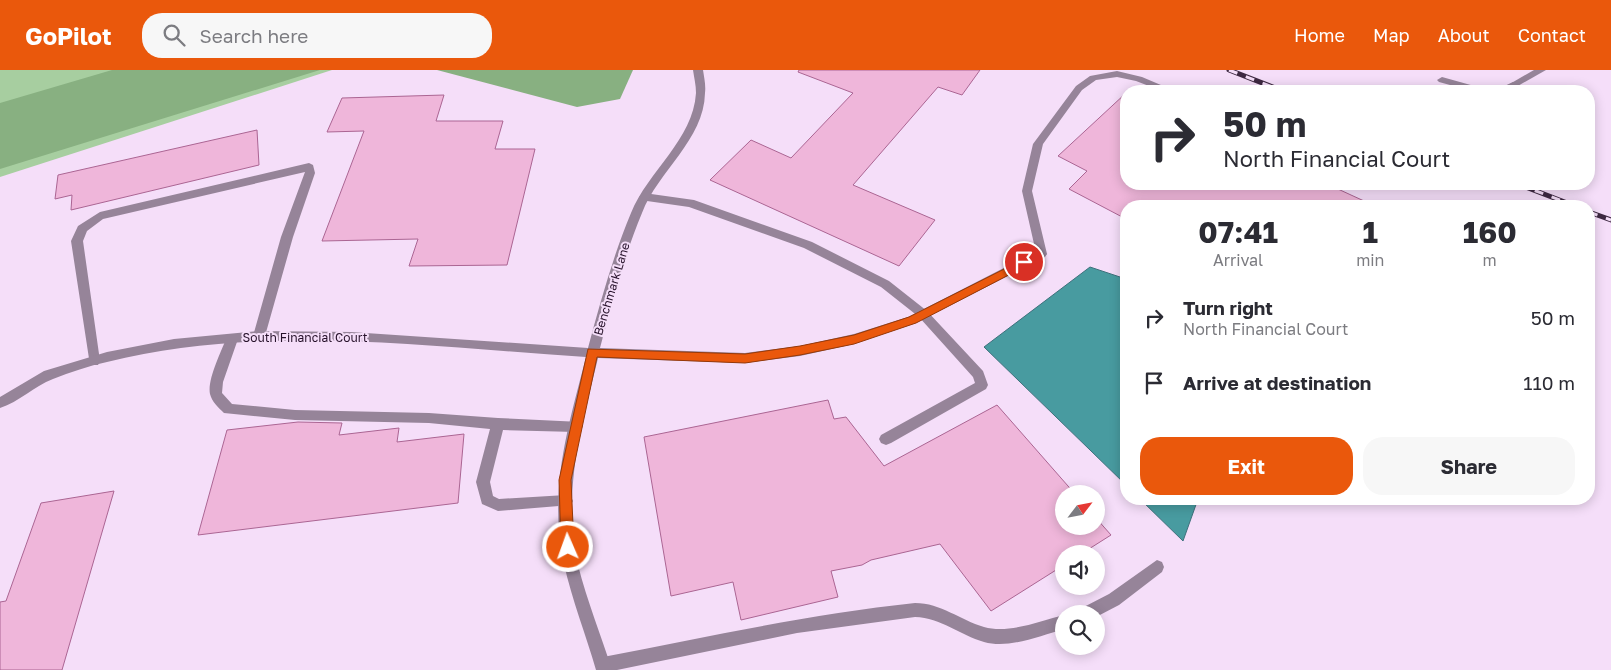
<!DOCTYPE html>
<style>
body{margin:0;font-family:"Golos Text",sans-serif;background:#f7f7f7;color:#2b2b33;height:100vh;display:flex;flex-direction:column;font-size:19px;white-space:nowrap}
*{box-sizing:border-box;margin:0}
p{font-size:16px;color:#7c7c81}
.icon{flex:none;width:28px;height:28px;fill:none;stroke:currentColor;stroke-width:2;stroke-linecap:round;stroke-linejoin:round}
.map{position:relative;flex:1;overflow:hidden}
.drawer{position:absolute;left:1120px;top:130px;width:475px;height:305px;display:flex;flex-direction:column;background:#fff;border-radius:20px;box-shadow:0 2px 12px #0003}
.drawer>*{flex:none}
.hud{position:absolute;left:1120px;top:15px;width:475px;height:105px;border-radius:20px;box-shadow:0 2px 12px #0003;background:#fff;color:#2b2b33;overflow:hidden}
.needle{width:32px;rotate:58deg}
.buttons{position:absolute;left:1055px;top:415px;display:grid;gap:10px}
.buttons a{display:grid;place-items:center;width:50px;height:50px;border-radius:50%;background:#fff;box-shadow:0 2px 12px #0003;font-size:25px}
.pin{position:absolute;display:grid;place-items:center;width:42px;height:42px;color:#fff;margin:-21px;border:2px solid #fff;border-radius:50%;box-shadow:0 1px 5px #0007}
.me{position:absolute;width:55px;margin:-28px;rotate:358deg;stroke-linejoin:round;filter:drop-shadow(0 0 4px #0008)}
.turn{display:flex;align-items:center;gap:18px;height:105px;padding:0 20px;font-size:22px}
.turn .icon{width:65px;height:65px;stroke-width:2.5}
.turn b{display:block;font-size:35px;line-height:42px}
.eta{display:flex;justify-content:space-evenly;align-items:center;height:85px;text-align:center}
.eta b{font-size:30px;font-weight:700;line-height:35px}
.cta{display:flex;gap:10px;margin-top:auto;padding:10px 20px}
.cta a{flex:1;height:58px;border-radius:20px;background:#ea580c;color:#fff;font-size:20px;font-weight:700;line-height:58px;text-align:center}
.cta a+a{background:#f7f7f7;color:#2b2b33}
ul{padding:0;list-style:none}
li{display:flex;align-items:center;gap:15px;height:65px;padding:0 20px}
li div{flex:1}
li b{display:block;font-size:19px}
li em{font-style:normal}
header{display:flex;align-items:center;gap:30px;box-sizing:border-box;height:70px;padding:0 25px;background:#ea580c;color:#fff}
header strong{font-size:24px}
nav{display:flex;gap:28px;margin-inline-start:auto;font-size:18px}
.search{width:350px;height:45px;background:#f7f7f7;display:flex;align-items:center;gap:12px;box-sizing:border-box;padding:0 18px;border-radius:20px;color:#7c7c81;font-size:19px}
.map>svg:first-child{display:block}
.green{fill:#a7cea0}
.forest{fill:#88b081}
.water{fill:#489ba0;stroke:#3e717c}
.building{fill:#efb6da;stroke:#ab6593}
.lines{fill:none;stroke-linecap:round;stroke-linejoin:round}
.service{fill:#968499;fill-rule:evenodd}
.minor{fill:#968499;fill-rule:evenodd}
.rail-casing{stroke:#3e2942;stroke-width:5}
.rail{stroke:#f5def9;stroke-width:3;stroke-dasharray:9;stroke-linecap:butt}
.route{fill:#ea580c;stroke:#983908}
.labels{text-anchor:middle;stroke-width:4;stroke-linejoin:round;paint-order:stroke}
.street-label{font-size:12px;fill:#251029;stroke:#f5def9}
</style>
<header>
<strong>GoPilot</strong>
<div class="search"><svg class="icon" aria-label="search" viewBox="0 0 24 24"><circle cx="10" cy="10" r="6"/><path d="M15 15l6 6"/></svg>Search here</div>
<nav><a>Home</a><a>Map</a><a>About</a><a>Contact</a></nav>
</header>
<div class="map">
<svg width="1611" height="600" viewBox="0 0 1611 600">
<rect width="100%" height="100%" fill="#f5def9"/>
<polygon class="green" points="0,0 332,0 0,107"/>
<g class="forest">
<polygon points="112,0 320,0 0,99 0,33"/>
<polygon points="437,0 633,0 620,29 577,37"/>
</g>
<g class="water">
<polygon points="1090,197 1126,209 1126,415 984,277"/>
<polygon points="1140,429 1198,429 1183,471"/>
</g>
<g class="building">
<polygon points="799,0 980,0 962,25 938,17 853,115 935,150 899,196 710,110 751,70 791,88 853,23 798,2"/>
<polygon points="1126,23 1126,114 1327,114 1375,136 1126,136 1126,149 1069,119 1087,101 1058,86"/>
<polygon points="444,25 436,51 503,51 495,79 535,79 507,195 409,196 418,169 322,171 364,61 327,62 342,28"/>
<polygon points="257,60 259,95 71,140 72,125 55,129 58,105"/>
<polygon points="828,330 834,349 846,347 884,396 997,335 1075,424 1064,424 1064,456 1096,456 1096,448 1111,465 1081,484 1064,484 1064,495 991,541 940,474 871,490 862,495 831,501 838,527 741,550 733,512 671,526 644,367"/>
<polygon points="298,352 342,353 339,365 399,358 397,372 464,364 458,433 198,465 227,360"/>
<polygon points="114,421 62,600 0,600 0,532 6,531 41,433"/>
</g>
<g class="lines">
<g class="service">
<polygon points="1117,1 1142,7 1175,21 1162,21 1136,11 1117,7 1096,10 1082,20 1043,74 1032,121 1047,184 1041,188 1037,187 1022,121 1033,74 1076,16 1090,6"/>
<polygon points="1442,7 1485,19 1487,21 1472,21 1439,12 1437,10"/>
<polygon points="1513,12 1516,13 1516,17 1507,21 1494,21"/>
<polygon points="309,93 313,95 315,103 293,167 265,266 263,269 255,269 253,266 281,167 305,102 103,149 87,161 83,171 100,291 98,295 90,295 71,171 78,156 100,142"/>
<polygon points="644,123 694,130 812,172 889,211 927,241 983,301 988,315 986,319 891,373 886,375 881,373 879,369 881,365 975,313 973,307 919,247 881,217 804,178 689,137 640,130 639,127"/>
<path d="M232,264L236,266L238,269L223,312L222,323L232,334L295,340L429,343L498,348L581,352L583,356L581,360L576,362L503,360L490,412L493,426L499,429L566,425L571,427L573,431L571,435L498,441L482,434L476,412L490,359L429,353L295,350L224,343C218,337 212,332 210,324C207,310 221,282 226,269L228,266Z"/>
<polygon points="1157,490 1162,492 1164,497 1162,502 1119,535 1096,547 1096,544 1078,544 1080,539 1109,524"/>
<path d="M915,533C941,533 960,550 984,557C1009,564 1040,551 1064,545V559C1040,566 1009,579 984,572C960,565 941,548 915,547L797,563L617,600H597L595,595L598,590L603,587C707,567 810,544 915,533Z"/>
</g>
<g class="minor">
<path d="M693,0H703C704,7 706,15 705,23C704,70 658,101 642,143C624,186 612,233 600,278L745,283L800,276L854,264L908,247L1037,181L1041,180L1047,184L1045,187L916,253L854,274L800,286L745,293L598,288C581,359 562,421 578,495C587,531 601,565 612,600H596C586,565 572,530 564,494C548,420 568,358 586,287C429,277 262,253 107,292C89,296 70,302 53,309C34,316 19,332 0,338V327L44,301L107,282L174,269L259,261L351,262L588,278C600,233 613,186 631,143C648,101 693,70 696,23C696,15 694,7 693,0Z"/>
<polygon points="1534,0 1546,0 1516,17 1510,17 1508,15"/>
</g>
<g class="rail-casing">
<g id="rail">
<polyline points="1229,0 1283,21"/>
<polyline points="1518,114 1575,136"/>
<polyline points="1589,142 1611,150"/>
</g>
</g>
<use href="#rail" class="rail"/>
</g>
<polygon class="route" points="1024,189 1030,192 1028,195 916,253 854,274 800,285 745,293 597,287 571,410 574,477 572,481 568,483 563,481 561,477 559,410 588,279 745,284 800,276 854,265 909,247"/>
<g class="labels">
<g class="street-label">
<text transform="translate(612 219) rotate(-73)" y="4">Benchmark Lane</text>
<text x="305" y="272">South Financial Court</text>
</g>
</g>
</svg>
<div class="buttons">
<a><svg class="needle" viewBox="-14 -14 28 28"><path d="M0-13l5 13h-10z" fill="#e53935"/><path d="M0 13l5-13h-10z" fill="#7c7c81"/></svg></a>
<a><svg class="icon" aria-label="sound" viewBox="0 0 24 24"><path d="M4 9h4l5-4v14l-5-4H4zM17 9q2 3 0 6"/></svg></a>
<a><svg class="icon" aria-label="search" viewBox="0 0 24 24"><circle cx="10" cy="10" r="6"/><path d="M15 15l6 6"/></svg></a>
</div>
<div class="pin" style="left:1024px;top:192px;background:#d93025"><svg class="icon" aria-label="arrive" viewBox="0 0 24 24"><path d="M6 21V4h12l-3 4 3 4H6"/></svg></div>
<svg class="me" style="left:568px;top:477px" viewBox="-20 -20 40 40"><circle r="17" fill="#ea580c" stroke="#fff" stroke-width="3"/><path d="M0-11L8 9 0 5-8 9z" fill="#fff"/></svg>
<div class="hud">
<div class="turn"><svg class="icon" aria-label="right" viewBox="0 0 24 24"><path d="M7 20v-9h11M14 6l5 5-5 5"/></svg><div><b>50 m</b>North Financial Court</div></div>
</div>
<section class="drawer">
<div class="eta">
<div><b>07:41</b><p>Arrival</p></div>
<div><b>1</b><p>min</p></div>
<div><b>160</b><p>m</p></div>
</div>
<ul>
<li><svg class="icon" aria-label="right" viewBox="0 0 24 24"><path d="M7 20v-9h11M14 6l5 5-5 5"/></svg><div><b>Turn right</b><p>North Financial Court</p></div><em>50 m</em></li>
<li><svg class="icon" aria-label="arrive" viewBox="0 0 24 24"><path d="M6 21V4h12l-3 4 3 4H6"/></svg><div><b>Arrive at destination</b></div><em>110 m</em></li>
</ul>
<div class="cta"><a>Exit</a><a>Share</a></div>
</section>
</div>
